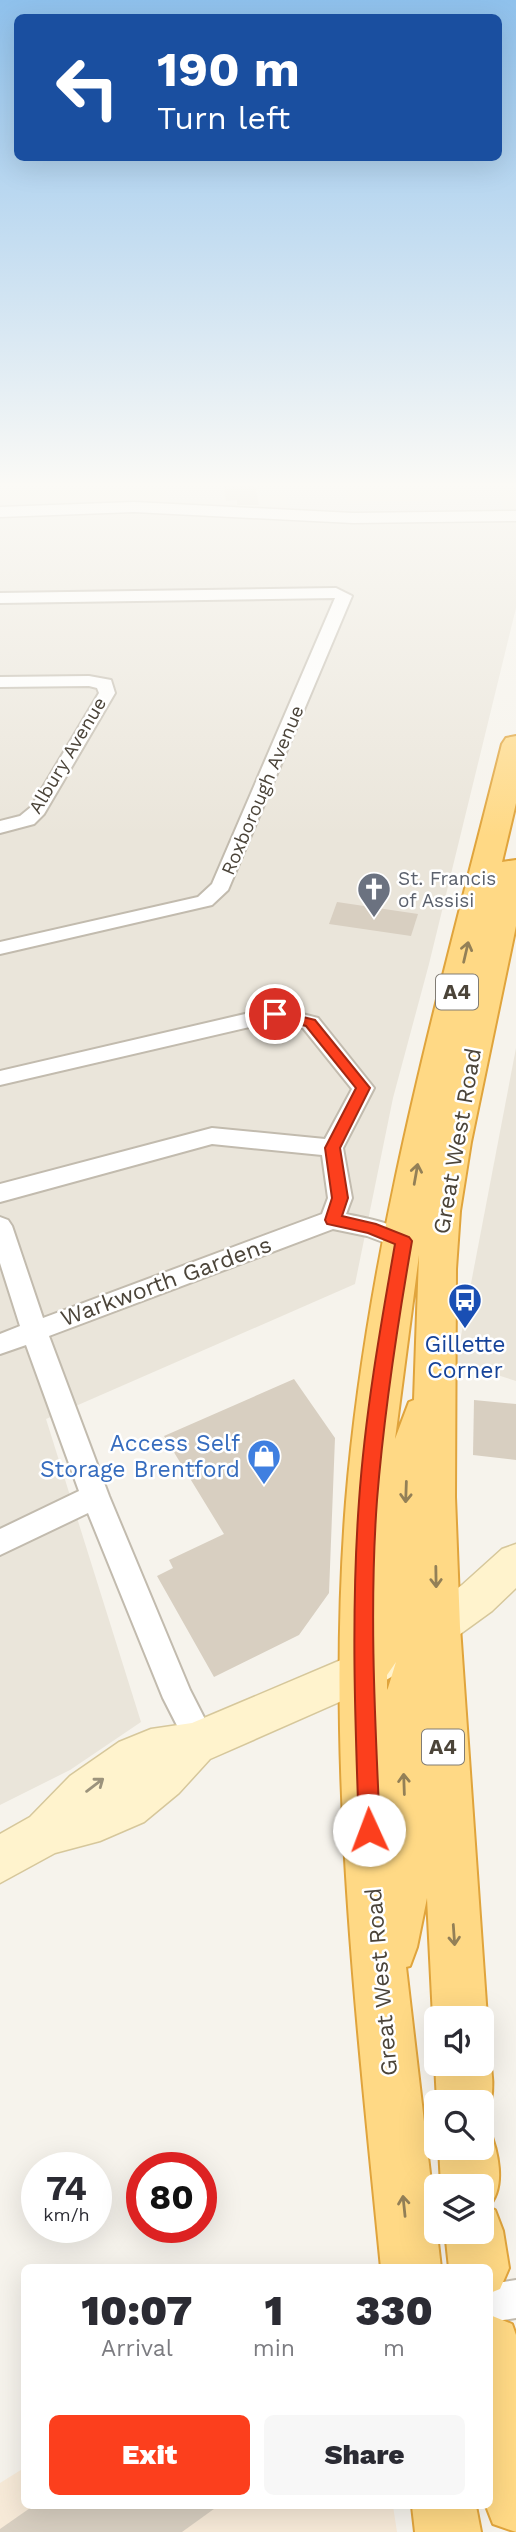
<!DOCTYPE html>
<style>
body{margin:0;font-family:"Work Sans",sans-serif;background:#f7f7f7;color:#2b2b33;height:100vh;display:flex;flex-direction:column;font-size:26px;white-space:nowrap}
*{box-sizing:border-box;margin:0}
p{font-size:23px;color:#7c7c81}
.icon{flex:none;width:38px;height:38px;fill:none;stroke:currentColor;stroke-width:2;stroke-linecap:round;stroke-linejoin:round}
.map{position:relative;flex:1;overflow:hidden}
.sheet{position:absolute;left:21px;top:2264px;width:472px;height:245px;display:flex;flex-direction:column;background:#fff;border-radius:10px;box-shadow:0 7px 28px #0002}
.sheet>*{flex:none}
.hud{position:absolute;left:14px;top:14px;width:488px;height:147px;border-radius:10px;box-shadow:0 7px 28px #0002;background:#1a4fa0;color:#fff;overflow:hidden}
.buttons{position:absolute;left:424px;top:2006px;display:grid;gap:14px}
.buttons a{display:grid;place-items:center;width:70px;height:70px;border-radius:10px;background:#fff;box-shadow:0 7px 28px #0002;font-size:35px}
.speed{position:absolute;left:21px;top:2152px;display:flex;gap:14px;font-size:35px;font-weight:700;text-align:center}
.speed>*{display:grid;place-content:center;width:91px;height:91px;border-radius:50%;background:#fff;box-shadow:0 7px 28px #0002;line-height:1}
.speed small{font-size:18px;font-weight:400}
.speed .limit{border:10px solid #d22;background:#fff;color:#111}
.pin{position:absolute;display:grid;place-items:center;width:60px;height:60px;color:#fff;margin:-30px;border:4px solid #fff;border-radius:50%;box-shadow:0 2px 7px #0007}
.me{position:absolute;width:77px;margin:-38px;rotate:358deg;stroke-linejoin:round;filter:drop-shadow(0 0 5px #0008)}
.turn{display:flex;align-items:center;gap:24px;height:147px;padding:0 28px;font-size:32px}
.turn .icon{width:91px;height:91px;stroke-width:2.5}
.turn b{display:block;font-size:49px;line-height:60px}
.eta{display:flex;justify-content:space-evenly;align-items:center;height:119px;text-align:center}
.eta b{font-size:42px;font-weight:800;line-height:49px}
.cta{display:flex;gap:14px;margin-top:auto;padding:14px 28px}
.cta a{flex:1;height:80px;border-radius:10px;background:#fc3f1d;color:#fff;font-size:28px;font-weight:800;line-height:80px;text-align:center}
.cta a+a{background:#f7f7f7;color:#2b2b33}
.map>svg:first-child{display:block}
.residential{fill:#eae5da}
.commercial{fill:#f7ead8}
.parking{fill:#e5e3e0}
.building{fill:#d8cfc1}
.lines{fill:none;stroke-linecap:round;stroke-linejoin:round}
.minor-casing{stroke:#c2bbae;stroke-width:4}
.tertiary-casing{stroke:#c2bbae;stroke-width:3}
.secondary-casing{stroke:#d6c79b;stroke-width:3}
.trunk-casing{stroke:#e0a43c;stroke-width:4}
.minor{fill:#fff;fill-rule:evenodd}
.tertiary{fill:#fff;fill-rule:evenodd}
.secondary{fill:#fff3cd;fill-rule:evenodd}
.trunk{fill:#ffd985;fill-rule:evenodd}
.oneway{stroke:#938057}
.oneway2{stroke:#9c937c}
.route{fill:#fc3f1d;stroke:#a42913;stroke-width:2}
.labels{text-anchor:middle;stroke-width:5;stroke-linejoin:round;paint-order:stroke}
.far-street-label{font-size:19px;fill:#4b4439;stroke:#fff}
.far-worship-label{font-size:19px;fill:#5b616d;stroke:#fff;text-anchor:start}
.shield{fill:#fff;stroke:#817c74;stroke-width:2}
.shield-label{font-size:21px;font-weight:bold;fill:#4b4439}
.street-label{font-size:23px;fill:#4b4439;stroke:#fff}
.transit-label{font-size:23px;fill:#164399;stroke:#fff}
.shop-label{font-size:23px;fill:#366cbe;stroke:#fff;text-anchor:end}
</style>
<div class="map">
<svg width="516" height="2532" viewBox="0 0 516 2532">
<rect width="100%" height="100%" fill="#f6f3ec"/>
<g class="residential">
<polygon points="0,481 149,481 150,495 151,481 516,481 516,608 429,964 393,1098 355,1284 46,1419 141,1722 70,1770 0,1805"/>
<polygon points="516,1048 516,1381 456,1362"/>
</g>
<polygon class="commercial" points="24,2468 24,2506 393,2506 397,2532 0,2532 0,2483"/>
<g class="parking">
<polygon points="166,481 219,481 222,500 168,502"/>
<polygon points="257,481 344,481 348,503 472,499 467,481 495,481 505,512 291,513 285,495 260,496"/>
</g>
<g class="building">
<polygon points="223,481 254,481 259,505 237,505 237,500 226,501"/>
<polygon points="337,902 418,914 411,936 329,924"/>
<polygon points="294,1379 335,1438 329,1593 299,1635 214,1677 157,1576 173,1568 169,1560 224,1534 164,1436"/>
<polygon points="474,1400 516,1404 516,1460 473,1455"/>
<polygon points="33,2506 218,2506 182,2532 0,2532 0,2529"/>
</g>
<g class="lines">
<g class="minor-casing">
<g id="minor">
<polygon points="336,588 352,596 228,890 212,905 0,954 0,942 198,897 212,884 335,598 0,603 0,593"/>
<polygon points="89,676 111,680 115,693 44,814 34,824 0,833 0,821 20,816 31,807 99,693 97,688 89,686 0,687 0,677"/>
<path d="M275,1007L318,1018L374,1088L343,1148L352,1198L346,1214C364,1218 407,1225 416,1241L413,1247L404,1250L367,1236L333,1229L49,1336L109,1496L190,1690L216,1741L212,1751L201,1756L190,1751L163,1698L88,1513L0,1555V1529L79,1491L26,1345L0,1354V1334L20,1326L0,1263V1217L8,1220L12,1226L43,1318L322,1214L328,1198L322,1155L212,1144L0,1202V1184L212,1128L325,1139L352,1089L303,1028L275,1021L0,1085V1071Z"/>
<polygon points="516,2280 516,2318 490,2322 490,2284"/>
</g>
</g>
<g class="tertiary-casing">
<polygon id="tertiary" points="134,502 353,513 516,511 516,521 353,523 134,512 0,517 0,507"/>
</g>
<g class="secondary-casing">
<polygon id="secondary" points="516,1544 516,1588 492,1611 452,1640 378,1685 210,1759 179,1793 144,1822 100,1841 55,1853 0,1883 0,1834 30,1817 70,1776 119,1742 151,1729 192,1723 348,1657 422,1614 462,1585 502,1549"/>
</g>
<g class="trunk-casing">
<g id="trunk">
<path d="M516,736V803L502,862L516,860V926L471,1142L460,1211L456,1269L455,1497L460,1627L487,2018L481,2032V2018H436V2025L433,2018L427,1898L417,1947L410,1966L406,1967L441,2268H381C356,2014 326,1758 346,1502C367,1244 439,994 502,744L506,738ZM419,1255L414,1400L409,1402L395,1439ZM396,1662L388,1688L387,1690V1675Z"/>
<path d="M481,2043C496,2066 495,2097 485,2122L481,2123V2102H437L435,2063H481Z"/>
<path d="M481,2124L488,2127C498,2150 507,2187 488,2207L495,2210L503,2231L509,2268L500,2289L490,2293V2268H449L445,2231H481V2186H441L439,2147H481Z"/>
<polygon points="490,2315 512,2324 516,2335 516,2532 493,2524 486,2506 490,2506"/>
<polygon points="412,2506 476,2506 481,2532 415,2532"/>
</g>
</g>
<use href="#minor" class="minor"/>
<use href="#tertiary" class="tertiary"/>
<use href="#secondary" class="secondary"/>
<use href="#trunk" class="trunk"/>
</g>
<defs><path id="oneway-shaft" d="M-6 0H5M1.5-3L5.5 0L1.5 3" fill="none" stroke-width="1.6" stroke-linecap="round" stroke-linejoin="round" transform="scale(1.75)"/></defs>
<g class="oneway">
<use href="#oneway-shaft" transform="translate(466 952) rotate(-77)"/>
<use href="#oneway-shaft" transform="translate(416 1174) rotate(-80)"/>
<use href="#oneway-shaft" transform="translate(406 1492) rotate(92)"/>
<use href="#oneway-shaft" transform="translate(436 1577) rotate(89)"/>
<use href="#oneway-shaft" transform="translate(404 1784) rotate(-92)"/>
<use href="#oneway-shaft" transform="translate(454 1935) rotate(86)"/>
<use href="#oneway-shaft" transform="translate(404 2206) rotate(-96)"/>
</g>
<use class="oneway2" href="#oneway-shaft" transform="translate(95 1785) rotate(-37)"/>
<linearGradient id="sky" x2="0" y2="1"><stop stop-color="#8fc1ec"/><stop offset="0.58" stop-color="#fbfaf6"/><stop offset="1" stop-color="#fbfaf6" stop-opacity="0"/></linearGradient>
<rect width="516" height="836" fill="url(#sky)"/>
<path class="route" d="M275,1010L315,1020L370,1088L340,1148L348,1198L342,1216L376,1224L409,1237L412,1241C397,1327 384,1413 377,1500C369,1610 375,1720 380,1830L376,1837L369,1840L362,1837L359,1830C355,1721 351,1611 359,1501C365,1415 380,1329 395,1244L368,1233L327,1224L325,1220L332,1198L325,1148L356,1088L306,1026L270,1017L268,1014Z"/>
<defs>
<g id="church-pin" transform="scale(1.75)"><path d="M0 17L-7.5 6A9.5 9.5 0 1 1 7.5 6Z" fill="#6b7280" stroke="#fff"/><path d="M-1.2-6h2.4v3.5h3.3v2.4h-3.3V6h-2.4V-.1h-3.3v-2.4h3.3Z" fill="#fff"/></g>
<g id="bus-pin" transform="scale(1.75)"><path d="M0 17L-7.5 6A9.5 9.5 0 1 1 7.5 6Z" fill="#1a4fb4" stroke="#fff"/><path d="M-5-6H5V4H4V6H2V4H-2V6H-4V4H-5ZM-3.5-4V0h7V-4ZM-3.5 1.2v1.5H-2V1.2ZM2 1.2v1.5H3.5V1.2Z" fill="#fff"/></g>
<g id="shop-pin" transform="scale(1.75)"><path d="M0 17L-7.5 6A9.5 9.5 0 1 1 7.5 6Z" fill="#3f7fe0" stroke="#fff"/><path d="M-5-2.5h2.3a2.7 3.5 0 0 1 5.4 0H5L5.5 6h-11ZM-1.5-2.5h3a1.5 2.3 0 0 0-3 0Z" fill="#fff"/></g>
</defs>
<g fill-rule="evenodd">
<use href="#church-pin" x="374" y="889"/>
<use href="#bus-pin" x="465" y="1300"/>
<use href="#shop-pin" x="264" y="1456"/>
</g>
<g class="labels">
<g class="far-street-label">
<text transform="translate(67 755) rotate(-59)" y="7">Albury Avenue</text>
<text transform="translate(262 790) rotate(-67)" y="7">Roxborough Avenue</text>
</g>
<g class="far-worship-label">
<text x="398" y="885">St. Francis<tspan x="398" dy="22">of Assisi</tspan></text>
</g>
<g class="shield">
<rect x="436" y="974.5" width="42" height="35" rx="5"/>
<rect x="422" y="1729.5" width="42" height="35" rx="5"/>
</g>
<g class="shield-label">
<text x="457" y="999">A4</text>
<text x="443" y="1754">A4</text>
</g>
<g class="street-label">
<text transform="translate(457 1141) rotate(-80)" y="8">Great West Road</text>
<text transform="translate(166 1281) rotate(-20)" y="8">Warkworth Gardens</text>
<text transform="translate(381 1982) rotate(-95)" y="8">Great West Road</text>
</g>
<g class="transit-label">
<text x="465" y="1352">Gillette<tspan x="465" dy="26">Corner</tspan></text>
</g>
<g class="shop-label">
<text x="240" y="1451">Access Self<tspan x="240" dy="26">Storage Brentford</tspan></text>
</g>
</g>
</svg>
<div class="buttons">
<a><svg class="icon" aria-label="sound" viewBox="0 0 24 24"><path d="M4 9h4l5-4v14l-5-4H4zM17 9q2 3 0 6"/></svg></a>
<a><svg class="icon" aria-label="search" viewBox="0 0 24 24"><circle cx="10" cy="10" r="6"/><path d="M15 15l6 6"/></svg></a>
<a><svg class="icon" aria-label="layers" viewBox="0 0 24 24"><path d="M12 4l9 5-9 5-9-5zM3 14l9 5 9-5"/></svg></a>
</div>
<div class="speed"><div>74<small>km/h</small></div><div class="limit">80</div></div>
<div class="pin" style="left:275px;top:1014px;background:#d93025"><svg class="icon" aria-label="arrive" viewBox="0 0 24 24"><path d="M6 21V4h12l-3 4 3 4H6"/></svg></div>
<svg class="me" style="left:369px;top:1830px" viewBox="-20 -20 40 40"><circle r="19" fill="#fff"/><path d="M0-13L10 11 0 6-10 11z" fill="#fc3f1d"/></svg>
<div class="hud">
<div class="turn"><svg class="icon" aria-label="left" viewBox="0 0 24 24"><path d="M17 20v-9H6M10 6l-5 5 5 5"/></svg><div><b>190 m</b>Turn left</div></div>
</div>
<section class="sheet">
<div class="eta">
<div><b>10:07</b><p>Arrival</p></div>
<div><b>1</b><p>min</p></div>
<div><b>330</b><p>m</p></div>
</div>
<div class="cta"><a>Exit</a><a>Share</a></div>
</section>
</div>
